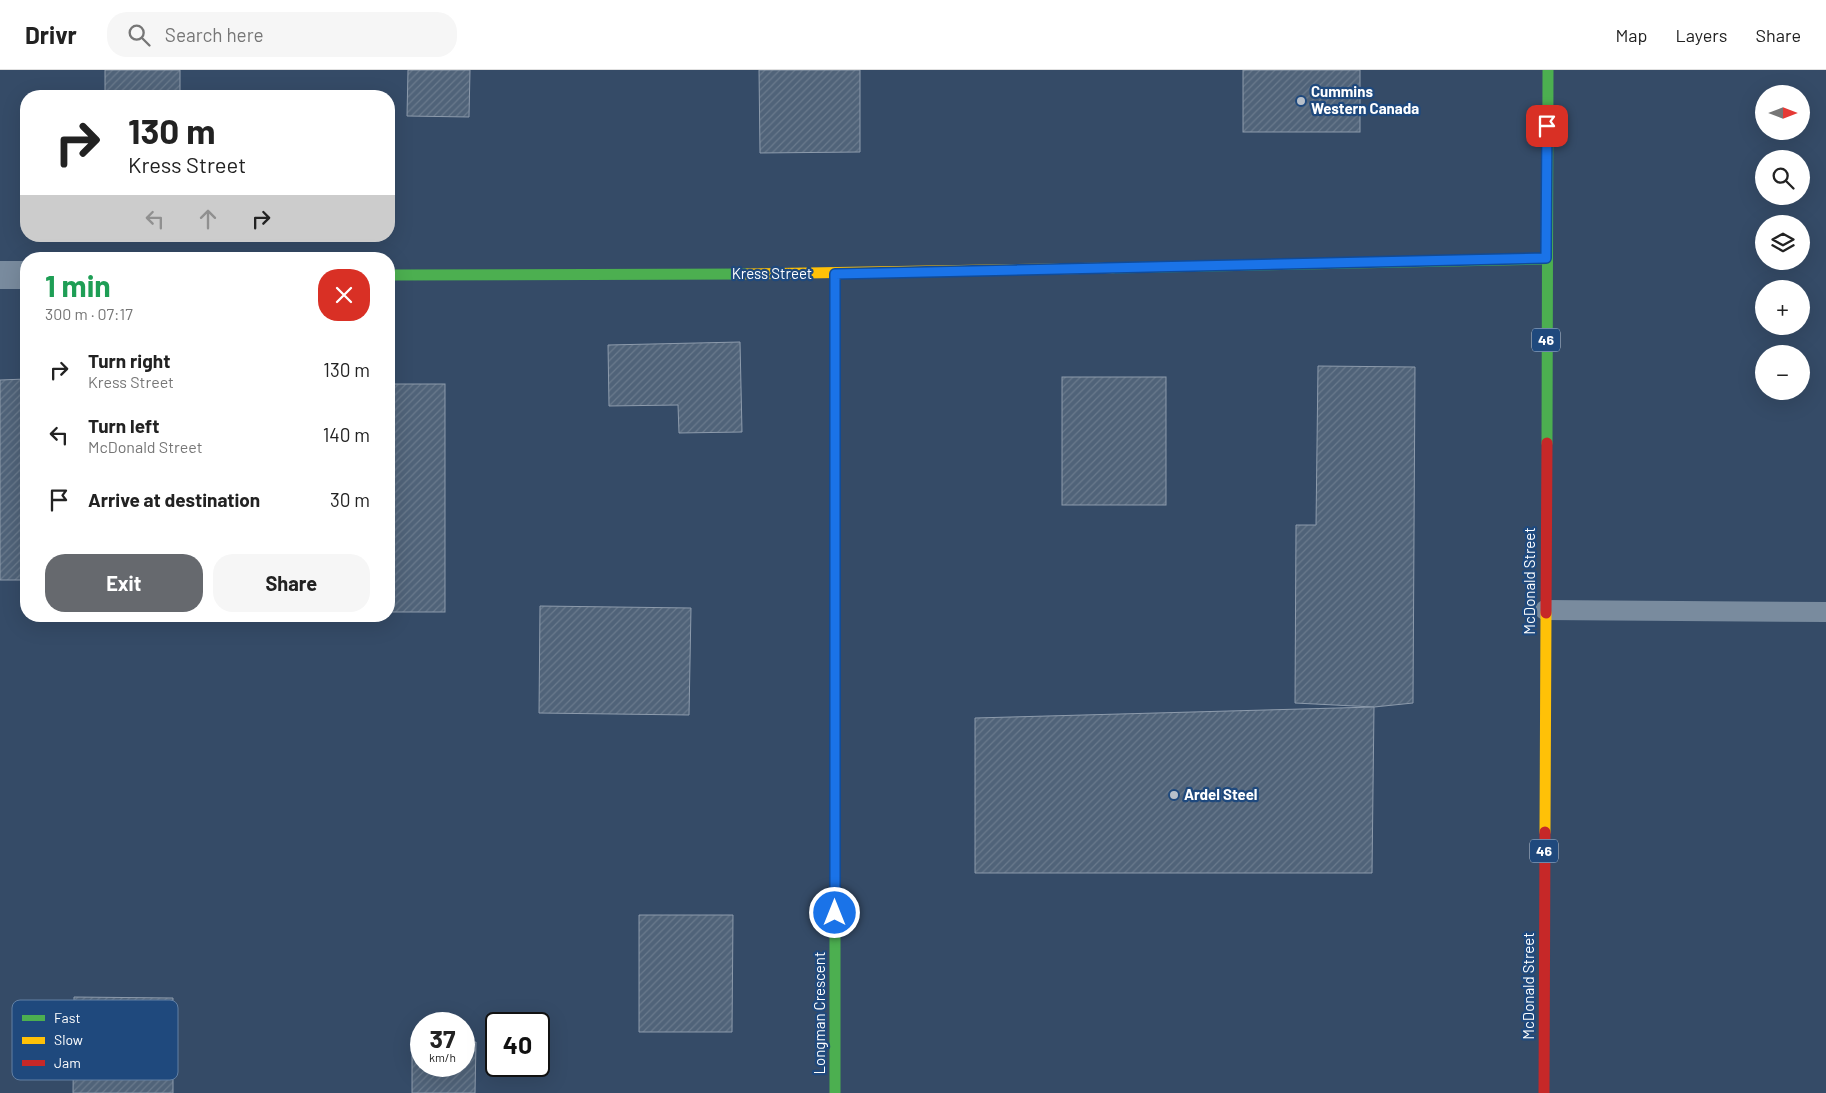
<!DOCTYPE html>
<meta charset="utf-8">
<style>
body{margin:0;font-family:Barlow,sans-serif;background:#f6f6f6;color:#222;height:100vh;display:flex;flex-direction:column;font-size:19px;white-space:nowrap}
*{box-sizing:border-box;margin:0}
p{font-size:16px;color:#767676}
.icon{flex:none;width:28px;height:28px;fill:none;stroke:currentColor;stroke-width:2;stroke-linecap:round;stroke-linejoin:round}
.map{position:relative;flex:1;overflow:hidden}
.details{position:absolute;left:20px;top:182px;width:375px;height:370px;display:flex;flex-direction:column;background:#fff;border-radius:20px;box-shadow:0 5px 20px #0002}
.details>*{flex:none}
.banner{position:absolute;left:20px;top:20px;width:375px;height:152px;border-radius:20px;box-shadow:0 5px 20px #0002;background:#fff;color:#222;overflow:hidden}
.needle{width:32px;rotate:90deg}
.tools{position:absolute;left:1755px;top:15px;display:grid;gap:10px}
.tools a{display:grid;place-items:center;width:55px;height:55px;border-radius:50%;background:#fff;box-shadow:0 5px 20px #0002;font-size:25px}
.speed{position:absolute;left:410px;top:942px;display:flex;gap:10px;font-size:25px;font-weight:700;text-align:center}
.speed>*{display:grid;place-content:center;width:65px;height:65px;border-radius:50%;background:#fff;box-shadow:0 5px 20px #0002;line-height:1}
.speed small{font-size:12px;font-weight:400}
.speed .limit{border:2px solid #111;border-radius:8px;background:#fff;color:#111}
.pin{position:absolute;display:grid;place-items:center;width:42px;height:42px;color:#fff;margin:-21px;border-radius:10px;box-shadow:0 2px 8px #0006}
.me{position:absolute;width:55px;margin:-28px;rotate:0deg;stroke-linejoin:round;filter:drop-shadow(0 0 4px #0008)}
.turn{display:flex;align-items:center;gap:18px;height:105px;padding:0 25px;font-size:22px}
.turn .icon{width:65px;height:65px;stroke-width:2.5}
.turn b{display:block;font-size:35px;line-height:42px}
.lanes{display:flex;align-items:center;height:48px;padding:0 25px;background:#0003;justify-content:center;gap:25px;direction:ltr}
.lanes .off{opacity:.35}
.round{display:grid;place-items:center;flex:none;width:52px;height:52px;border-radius:20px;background:#f6f6f6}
.overview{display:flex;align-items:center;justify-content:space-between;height:85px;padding:0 25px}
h1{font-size:30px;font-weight:700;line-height:38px;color:#1e9e55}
.primary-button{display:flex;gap:10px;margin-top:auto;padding:10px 25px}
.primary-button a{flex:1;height:58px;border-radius:20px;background:#66696e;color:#fff;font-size:20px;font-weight:700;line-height:58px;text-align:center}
.primary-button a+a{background:#f6f6f6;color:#222}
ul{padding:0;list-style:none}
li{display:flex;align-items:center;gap:15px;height:65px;padding:0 25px}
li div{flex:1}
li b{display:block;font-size:19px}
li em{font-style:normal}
header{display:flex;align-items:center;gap:30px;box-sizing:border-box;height:70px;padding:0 25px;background:#fff;border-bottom:1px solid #e0e0e0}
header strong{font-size:24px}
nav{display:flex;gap:28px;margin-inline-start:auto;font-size:18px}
.search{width:350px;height:45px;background:#f6f6f6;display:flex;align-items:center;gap:12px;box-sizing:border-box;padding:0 18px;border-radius:20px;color:#767676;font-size:19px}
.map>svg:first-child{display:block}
.building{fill:url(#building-hatch);stroke:#8d9bac}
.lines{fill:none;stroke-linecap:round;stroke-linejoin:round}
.lane{stroke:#798b9e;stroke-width:20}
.street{stroke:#798b9e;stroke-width:28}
.fast{stroke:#4caf50;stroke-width:11}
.slow{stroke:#ffc107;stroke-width:11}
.jam{stroke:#c62828;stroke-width:11}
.route-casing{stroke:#114b97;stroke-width:12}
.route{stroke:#1a73e8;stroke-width:9}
.poi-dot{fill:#b8c0ca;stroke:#1f497d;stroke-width:2}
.labels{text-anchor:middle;stroke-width:4.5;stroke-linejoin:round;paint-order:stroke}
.shield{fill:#1f497d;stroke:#bcc8d8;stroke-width:1}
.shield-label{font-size:14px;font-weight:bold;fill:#fff}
.poi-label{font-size:15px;font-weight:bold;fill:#fff;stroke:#1f497d;text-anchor:start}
.street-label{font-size:15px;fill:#fff;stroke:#1f497d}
.key{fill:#1f497d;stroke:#6280a4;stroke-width:1}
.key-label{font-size:14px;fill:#fff}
</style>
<header>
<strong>Drivr</strong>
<div class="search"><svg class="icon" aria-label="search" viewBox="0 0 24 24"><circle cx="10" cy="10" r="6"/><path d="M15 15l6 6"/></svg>Search here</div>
<nav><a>Map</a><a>Layers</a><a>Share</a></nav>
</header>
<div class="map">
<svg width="1826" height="1023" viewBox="0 0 1826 1023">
<defs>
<pattern id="building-hatch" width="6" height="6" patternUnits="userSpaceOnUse" patternTransform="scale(1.25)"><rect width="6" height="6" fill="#506379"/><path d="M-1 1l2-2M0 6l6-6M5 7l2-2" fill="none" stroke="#6a7a8d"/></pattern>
</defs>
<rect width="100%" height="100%" fill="#354b67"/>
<g class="building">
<rect x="105" y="0" width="75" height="26"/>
<polygon points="408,0 470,0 469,47 407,46"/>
<polygon points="759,0 860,0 860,82 760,83"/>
<rect x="1243" y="0" width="117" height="62"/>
<polygon points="740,272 742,362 679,363 678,335 609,336 608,275"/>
<polygon points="1318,296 1415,297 1413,633 1374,637 1295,633 1296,455 1316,455"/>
<rect x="1062" y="307" width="104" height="128"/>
<polygon points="26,309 26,510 0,510 0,310"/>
<rect x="389" y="314" width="56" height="228"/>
<polygon points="540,536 691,538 689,645 539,643"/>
<polygon points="1374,637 1372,803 975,803 975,648"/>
<polygon points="639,845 733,845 732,962 639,962"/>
<polygon points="74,927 173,928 173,1023 73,1023"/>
<polygon points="412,971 421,971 421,996 464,996 464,972 476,972 475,1023 412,1023"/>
</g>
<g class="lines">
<polyline class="lane" points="1545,540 1826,542"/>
<polyline class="street" points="0,205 26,205"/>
<g class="fast">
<polyline points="1113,198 1546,189"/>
<polyline points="389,205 747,204"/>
<polyline points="1547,373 1548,0"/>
<polyline points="835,794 835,1023"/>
</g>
<g class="slow">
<polyline points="747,204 1113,198"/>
<polyline points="835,204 835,479"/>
<polyline points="1545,762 1546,543"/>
</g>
<g class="jam">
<polyline points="835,479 835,794"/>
<polyline points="1546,543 1547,373"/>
<polyline points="1544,1023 1545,762"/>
</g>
</g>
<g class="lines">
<g class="route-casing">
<polyline id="route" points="835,843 835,204 1546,188 1547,56"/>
</g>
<use href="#route" class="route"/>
</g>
<g class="poi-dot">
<circle cx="1301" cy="31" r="5"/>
<circle cx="1174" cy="725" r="5"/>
</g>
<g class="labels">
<g class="shield">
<rect x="1532" y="258.5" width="28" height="23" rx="4"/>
<rect x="1530" y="769.5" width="28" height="23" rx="4"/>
</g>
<g class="shield-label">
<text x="1546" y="275">46</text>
<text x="1544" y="786">46</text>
</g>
<g class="poi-label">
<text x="1311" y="27">Cummins<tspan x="1311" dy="17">Western Canada</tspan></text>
<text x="1184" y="730">Ardel Steel</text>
</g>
<g class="street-label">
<text x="772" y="209">Kress Street</text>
<text transform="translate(1530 511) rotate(-90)" y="5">McDonald Street</text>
<text transform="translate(1529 916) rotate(-90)" y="5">McDonald Street</text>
<text transform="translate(820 943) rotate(-90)" y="5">Longman Crescent</text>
</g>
</g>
<rect x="12" y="930" width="166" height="80" rx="8" class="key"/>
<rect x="22" y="945" width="23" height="6" fill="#4caf50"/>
<rect x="22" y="967" width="23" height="7" fill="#ffc107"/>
<rect x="22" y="990" width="23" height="6" fill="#c62828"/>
<g class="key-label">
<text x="54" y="953">Fast</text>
<text x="54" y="975">Slow</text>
<text x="54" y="998">Jam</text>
</g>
</svg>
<div class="tools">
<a><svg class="needle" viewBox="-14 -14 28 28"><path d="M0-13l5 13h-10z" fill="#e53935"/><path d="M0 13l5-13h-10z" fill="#767676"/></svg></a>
<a><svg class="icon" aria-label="search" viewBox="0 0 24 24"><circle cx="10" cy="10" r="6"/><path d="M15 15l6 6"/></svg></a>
<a><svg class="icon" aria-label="layers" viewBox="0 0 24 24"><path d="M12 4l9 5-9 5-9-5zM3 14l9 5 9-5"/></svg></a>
<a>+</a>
<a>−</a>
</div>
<div class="speed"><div>37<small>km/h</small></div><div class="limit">40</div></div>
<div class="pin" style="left:1547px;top:56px;background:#d93025"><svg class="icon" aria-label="arrive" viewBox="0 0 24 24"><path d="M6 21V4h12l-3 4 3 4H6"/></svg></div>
<svg class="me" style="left:835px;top:843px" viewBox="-20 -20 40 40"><circle r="17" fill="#1a73e8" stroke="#fff" stroke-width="3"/><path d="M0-11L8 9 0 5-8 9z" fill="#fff"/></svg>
<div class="banner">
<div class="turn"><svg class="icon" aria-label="right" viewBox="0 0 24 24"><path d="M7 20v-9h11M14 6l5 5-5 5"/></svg><div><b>130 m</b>Kress Street</div></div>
<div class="lanes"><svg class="icon off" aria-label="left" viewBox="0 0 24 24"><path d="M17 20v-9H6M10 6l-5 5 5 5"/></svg><svg class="icon off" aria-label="ahead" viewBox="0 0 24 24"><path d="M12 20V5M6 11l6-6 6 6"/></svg><svg class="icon" aria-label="right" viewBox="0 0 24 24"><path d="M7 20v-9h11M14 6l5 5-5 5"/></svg></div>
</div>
<section class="details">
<div class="overview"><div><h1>1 min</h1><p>300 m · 07:17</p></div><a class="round" style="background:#d93025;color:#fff"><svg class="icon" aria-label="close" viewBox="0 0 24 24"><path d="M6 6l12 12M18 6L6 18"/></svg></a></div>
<ul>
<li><svg class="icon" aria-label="right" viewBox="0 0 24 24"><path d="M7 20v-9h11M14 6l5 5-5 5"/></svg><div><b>Turn right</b><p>Kress Street</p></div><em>130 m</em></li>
<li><svg class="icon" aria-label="left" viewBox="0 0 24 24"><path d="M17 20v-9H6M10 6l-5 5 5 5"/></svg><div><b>Turn left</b><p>McDonald Street</p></div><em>140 m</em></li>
<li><svg class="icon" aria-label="arrive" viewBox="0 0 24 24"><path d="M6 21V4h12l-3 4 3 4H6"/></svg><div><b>Arrive at destination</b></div><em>30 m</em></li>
</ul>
<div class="primary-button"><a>Exit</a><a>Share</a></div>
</section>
</div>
